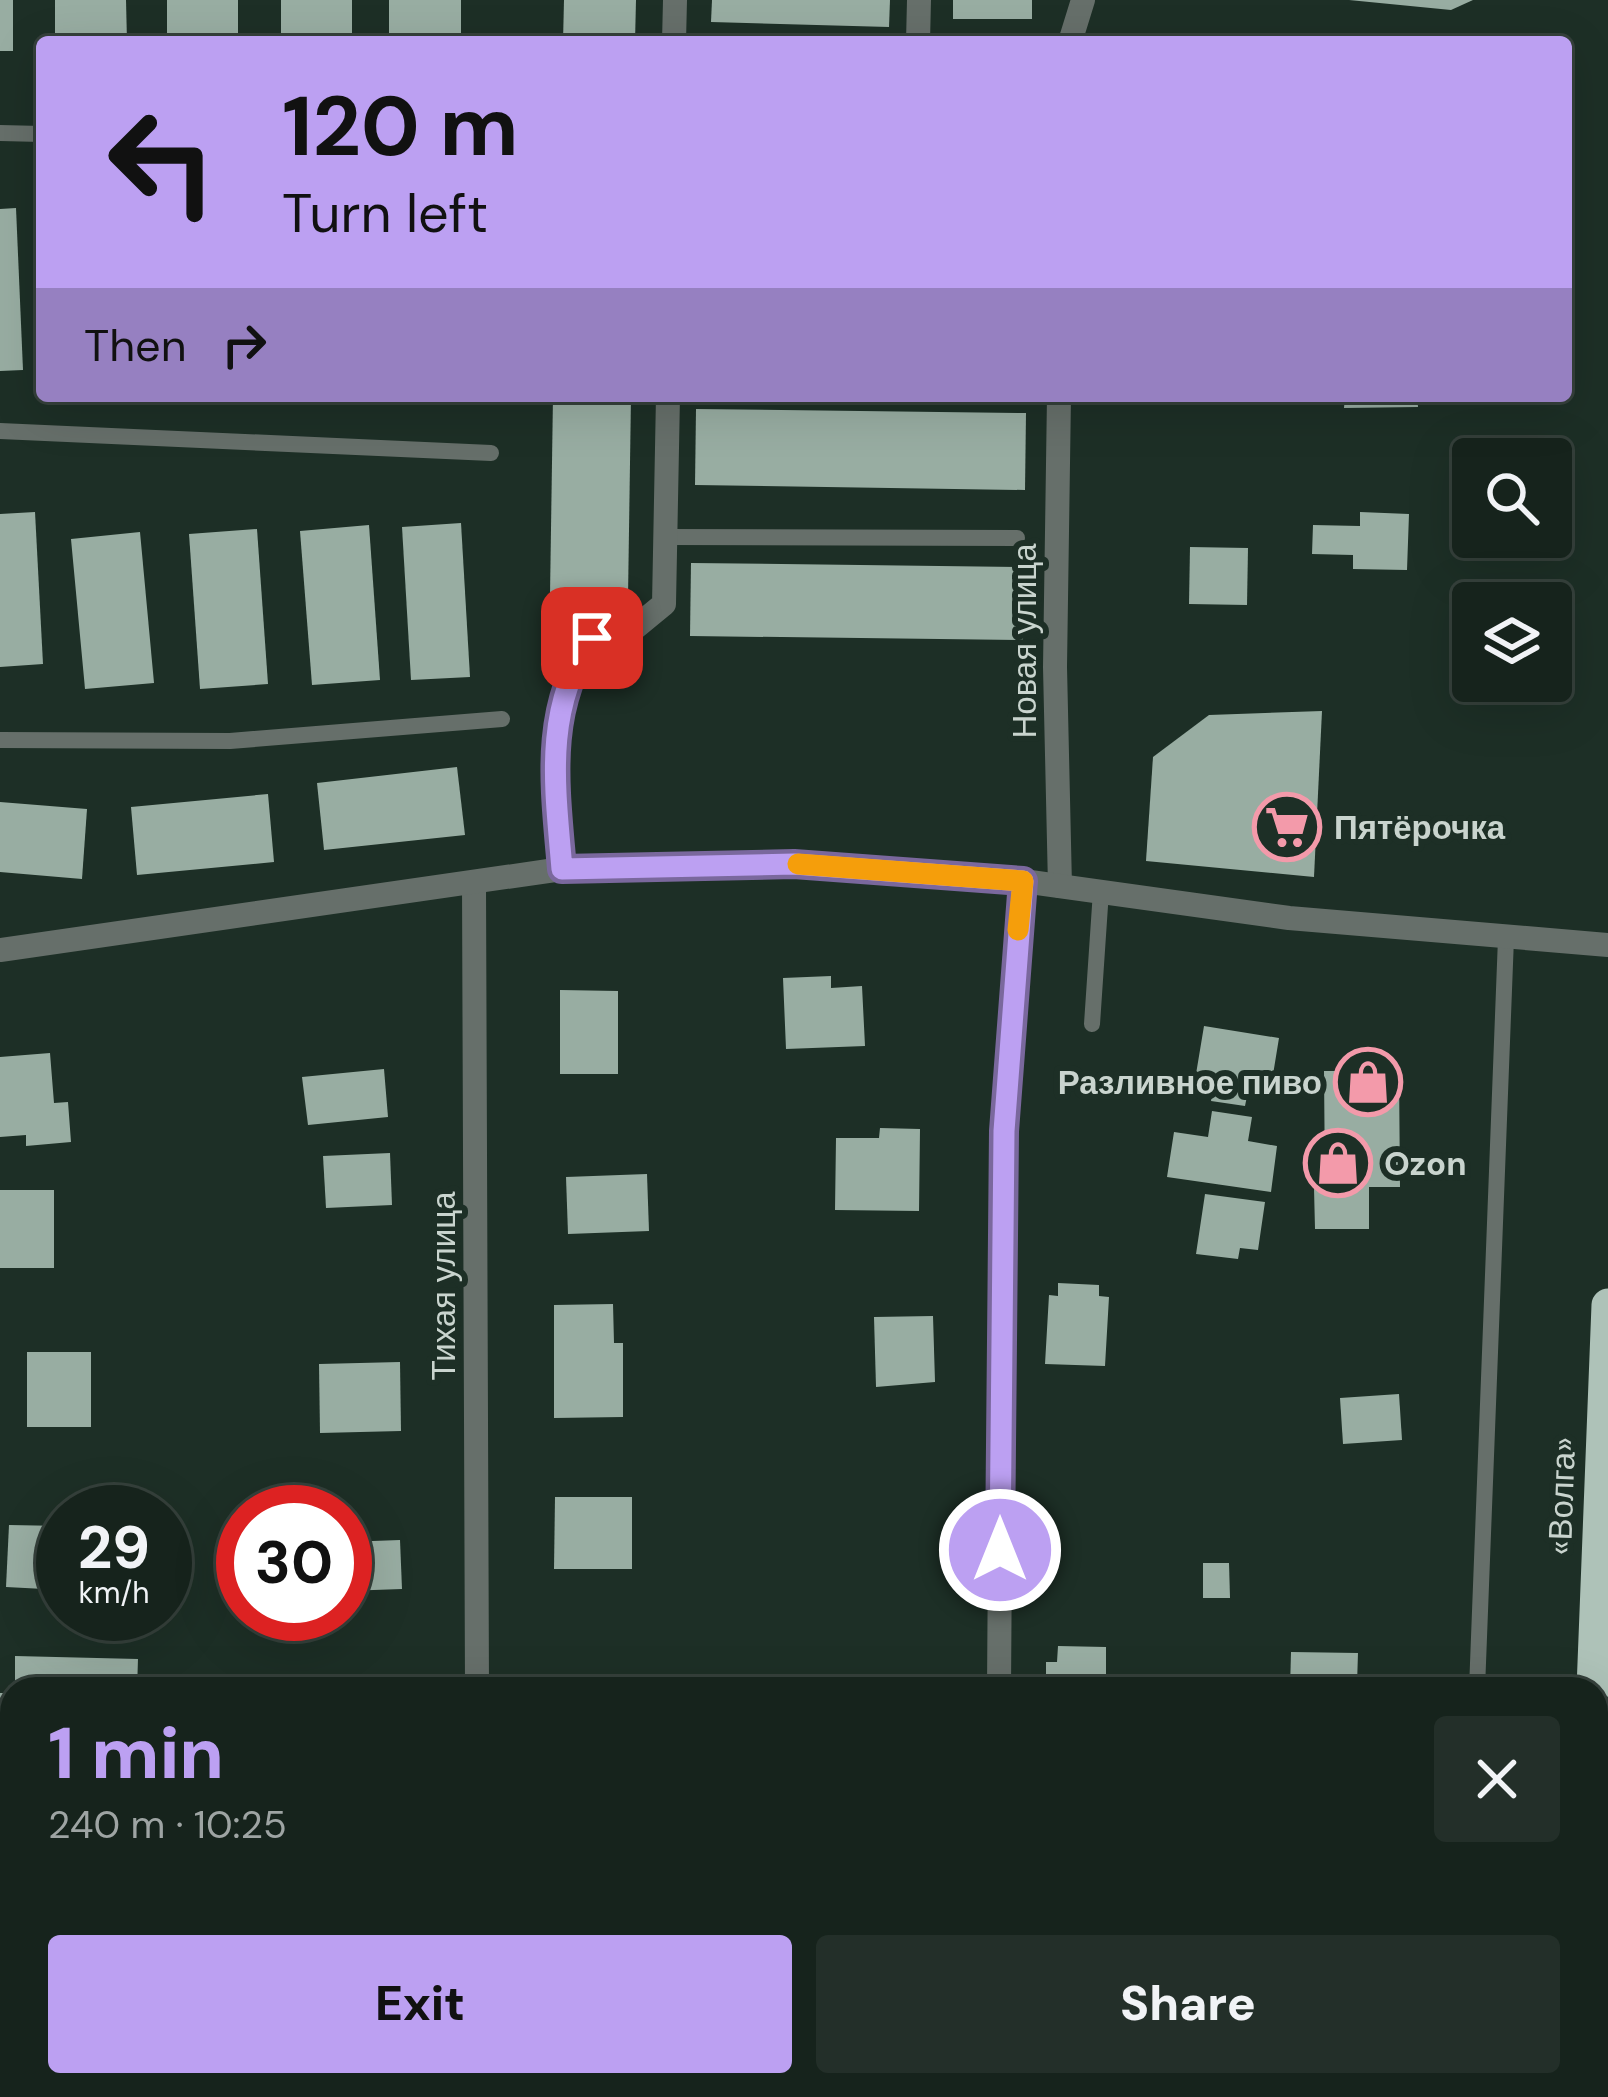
<!DOCTYPE html>
<meta charset="utf-8">
<style>
body{margin:0;font-family:"DM Sans",sans-serif;background:#232f29;color:#f1f3f6;height:100vh;display:flex;flex-direction:column;font-size:45px;white-space:nowrap}
*{box-sizing:border-box;margin:0}
p{font-size:39px;color:#9ea4a3}
.icon{flex:none;width:66px;height:66px;fill:none;stroke:currentColor;stroke-width:2;stroke-linecap:round;stroke-linejoin:round}
.map{position:relative;flex:1;overflow:hidden}
.panel{position:absolute;left:0px;top:1677px;width:1608px;height:420px;display:flex;flex-direction:column;background:#16231c;border-radius:36px 36px 0 0;box-shadow:0 12px 48px #0002,0 0 0 3px #35403b}
.panel>*{flex:none}
.top-card{position:absolute;left:36px;top:36px;width:1536px;height:366px;border-radius:12px;box-shadow:0 12px 48px #0002,0 0 0 3px #35403b;background:#bca0f2;color:#111;overflow:hidden}
.controls{position:absolute;left:1452px;top:438px;display:grid;gap:24px}
.controls a{display:grid;place-items:center;width:120px;height:120px;border-radius:12px;background:#16231c;box-shadow:0 12px 48px #0002,0 0 0 3px #35403b;font-size:60px}
.speed{position:absolute;left:36px;top:1485px;display:flex;gap:24px;font-size:60px;font-weight:700;text-align:center}
.speed>*{display:grid;place-content:center;width:156px;height:156px;border-radius:50%;background:#16231c;box-shadow:0 12px 48px #0002,0 0 0 3px #35403b;line-height:1}
.speed small{font-size:30px;font-weight:400}
.speed .limit{border:18px solid #d22;background:#fff;color:#111}
.pin{position:absolute;display:grid;place-items:center;width:102px;height:102px;color:#fff;margin:-51px;border-radius:24px;box-shadow:0 6px 18px #0006}
.me{position:absolute;width:132px;margin:-66px;rotate:0deg;stroke-linejoin:round;filter:drop-shadow(0 0 9px #0008)}
.turn{display:flex;align-items:center;gap:42px;height:252px;padding:0 48px;font-size:54px}
.turn .icon{width:156px;height:156px;stroke-width:2.5}
.turn b{display:block;font-size:84px;line-height:102px}
.then{display:flex;align-items:center;height:114px;padding:0 48px;background:#0003;gap:24px;font-size:45px}
.round{display:grid;place-items:center;flex:none;width:126px;height:126px;border-radius:12px;background:#232f29}
.summary{display:flex;align-items:center;justify-content:space-between;height:204px;padding:0 48px}
h1{font-size:72px;font-weight:800;line-height:90px;color:#bca0f2}
.primary-button{display:flex;gap:24px;margin-top:auto;padding:24px 48px}
.primary-button a{flex:1;height:138px;border-radius:12px;background:#bca0f2;color:#111;font-size:48px;font-weight:800;line-height:138px;text-align:center}
.primary-button a+a{background:#232f29;color:#f1f3f6}
.map>svg:first-child{display:block}
.building{fill:#98ada2}
.lines{fill:none;stroke-linecap:round;stroke-linejoin:round}
.service{stroke:#666f6a;stroke-width:16}
.minor{stroke:#666f6a;stroke-width:24}
.trunk{stroke:#aec2b8;stroke-width:33}
.route-casing{stroke:#7a689d;stroke-width:30}
.route{stroke:#bca0f2;stroke-width:21}
.slow{stroke:#f59e0b;stroke-width:21}
.labels{text-anchor:middle;stroke-width:12;stroke-linejoin:round;paint-order:stroke}
.street-label{font-size:33px;fill:#c9d4ce;stroke:#1d2f26}
.poi-label{font-size:33px;font-weight:bold;fill:#c9d4ce;stroke:#1d2f26;text-anchor:start}
</style>
<div class="map">
<svg width="1608" height="2097" viewBox="0 0 1608 2097">
<rect width="100%" height="100%" fill="#1d2f26"/>
<g class="building">
<rect x="0" y="0" width="13" height="51"/>
<polygon points="55,0 126,0 127,42 55,42"/>
<rect x="167" y="0" width="71" height="42"/>
<rect x="281" y="0" width="71" height="42"/>
<rect x="389" y="0" width="72" height="42"/>
<polygon points="564,0 636,0 635,42 563,42"/>
<polygon points="712,0 890,0 889,27 711,22"/>
<rect x="953" y="0" width="79" height="19"/>
<polygon points="1349,0 1473,0 1451,10"/>
<polygon points="16,208 23,370 0,371 0,209"/>
<polygon points="553,396 631,396 628,597 550,596"/>
<polygon points="1345,396 1417,396 1418,407 1344,408"/>
<polygon points="696,409 1026,413 1025,490 695,485"/>
<polygon points="35,512 43,664 0,667 0,514"/>
<polygon points="1360,512 1409,514 1407,570 1353,569 1353,555 1312,554 1313,525 1360,526"/>
<polygon points="461,523 470,677 411,680 402,527"/>
<polygon points="369,525 380,680 312,685 300,531"/>
<polygon points="257,529 268,684 200,689 189,534"/>
<polygon points="140,532 154,683 85,689 71,539"/>
<polygon points="1190,547 1248,548 1247,605 1189,604"/>
<polygon points="691,563 1025,567 1023,640 690,636"/>
<polygon points="1322,711 1314,877 1146,861 1153,757 1209,715"/>
<polygon points="457,767 465,835 324,850 317,783"/>
<polygon points="268,794 274,862 137,875 131,807"/>
<polygon points="0,802 87,809 82,879 0,872"/>
<polygon points="831,976 831,988 862,986 865,1046 786,1049 783,978"/>
<polygon points="560,990 618,991 618,1074 560,1074"/>
<polygon points="1204,1026 1279,1038 1269,1099 1247,1096 1245,1106 1211,1101 1213,1089 1194,1086"/>
<polygon points="50,1053 54,1103 68,1102 71,1142 26,1146 26,1135 0,1137 0,1057"/>
<polygon points="384,1069 388,1117 308,1125 302,1077"/>
<polygon points="1324,1071 1399,1071 1400,1187 1369,1187 1369,1229 1315,1229 1314,1188 1325,1188"/>
<polygon points="1212,1111 1252,1117 1248,1141 1277,1146 1271,1192 1167,1177 1174,1132 1208,1137"/>
<polygon points="880,1128 920,1129 919,1211 835,1210 836,1138 879,1138"/>
<polygon points="390,1153 392,1205 326,1208 323,1156"/>
<polygon points="647,1174 649,1231 568,1234 566,1177"/>
<rect x="0" y="1190" width="54" height="78"/>
<polygon points="1205,1194 1265,1202 1258,1250 1240,1248 1238,1259 1196,1254"/>
<polygon points="1058,1283 1099,1285 1099,1296 1109,1297 1105,1366 1045,1364 1049,1295 1058,1296"/>
<polygon points="613,1304 614,1343 623,1343 623,1417 554,1418 554,1305"/>
<polygon points="933,1316 935,1382 876,1387 874,1317"/>
<rect x="27" y="1352" width="64" height="75"/>
<polygon points="400,1362 401,1431 320,1433 319,1364"/>
<polygon points="1399,1394 1402,1440 1343,1444 1340,1398"/>
<polygon points="555,1497 632,1497 632,1569 554,1569"/>
<polygon points="9,1525 63,1526 63,1590 6,1587"/>
<polygon points="400,1540 402,1589 345,1591 345,1542"/>
<polygon points="1203,1563 1229,1563 1230,1598 1203,1598"/>
<polygon points="1058,1646 1106,1647 1106,1689 1046,1689 1046,1662 1057,1662"/>
<polygon points="1291,1652 1358,1653 1357,1684 1290,1689"/>
<polygon points="15,1656 138,1659 137,1689 15,1689"/>
<rect x="0" y="1693" width="12" height="40"/>
<polygon points="595,2085 667,2085 666,2093 595,2090"/>
<polygon points="909,2085 983,2085 983,2097 910,2097"/>
<rect x="1263" y="2085" width="49" height="6"/>
</g>
<g class="lines">
<g class="service">
<polyline points="0,133 42,134"/>
<polyline points="0,431 491,453"/>
<polyline points="665,537 1017,538"/>
<polyline points="0,740 230,741 502,719"/>
<polyline points="1092,1024 1101,891"/>
<polyline points="1477,1689 1506,938"/>
<polyline points="1461,2097 1461,2085"/>
</g>
<g class="minor">
<polyline points="674,42 675,0"/>
<polyline points="918,42 919,0"/>
<polyline points="1070,42 1083,0"/>
<polyline points="1059,396 1055,667 1060,886"/>
<path d="M562,869C556,786 542,710 592,638L636,627L664,604L668,396"/>
<polyline points="474,884 477,1689"/>
<polyline points="0,950 562,869 794,864 1023,881 1289,918 1608,945"/>
<polyline points="999,1689 1003,1131 1023,881"/>
<polyline points="479,2085 479,2097"/>
</g>
<g class="trunk">
<polyline points="1593,1689 1608,1305"/>
<polyline points="1577,2097 1577,2085"/>
</g>
</g>
<g class="lines">
<g class="route-casing">
<path id="route" d="M592,638C543,709 555,786 562,869L794,864L1023,881L1004,1131L1000,1550"/>
</g>
<use href="#route" class="route"/>
<polyline class="slow" points="798,864 1023,881 1018,930"/>
</g>
<defs>
<g id="supermarket-ring" transform="scale(3.45)"><circle r="9.5" fill="#1d2f26" stroke="#f39aaa" stroke-width="1.5"/><path d="M-6-5.5h2.5l.6 2H6L4.5 2H-2.5L-4.4-4H-6ZM-1.5 3.2a1.3 1.3 0 1 0 .1 0ZM3 3.2a1.3 1.3 0 1 0 .1 0Z" fill="#f39aaa"/></g>
<g id="shop-ring" transform="scale(3.45)"><circle r="9.5" fill="#1d2f26" stroke="#f39aaa" stroke-width="1.5"/><path d="M-5-2.5h2.3a2.7 3.5 0 0 1 5.4 0H5L5.5 6h-11ZM-1.5-2.5h3a1.5 2.3 0 0 0-3 0Z" fill="#f39aaa"/></g>
</defs>
<g fill-rule="evenodd">
<use href="#supermarket-ring" x="1287" y="827"/>
<use href="#shop-ring" x="1368" y="1082"/>
<use href="#shop-ring" x="1338" y="1163"/>
</g>
<g class="labels">
<g class="street-label">
<text transform="translate(1024 641) rotate(-90)" y="12">Новая улица</text>
<text transform="translate(443 1286) rotate(-90)" y="12">Тихая улица</text>
<text transform="translate(1561 1496) rotate(-88)" y="12">«Волга»</text>
</g>
<g class="poi-label">
<text x="1334" y="839">Пятёрочка</text>
<text x="1322" y="1094" text-anchor="end">Разливное пиво</text>
<text x="1384" y="1175">Ozon</text>
</g>
</g>
</svg>
<div class="controls">
<a><svg class="icon" aria-label="search" viewBox="0 0 24 24"><circle cx="10" cy="10" r="6"/><path d="M15 15l6 6"/></svg></a>
<a><svg class="icon" aria-label="layers" viewBox="0 0 24 24"><path d="M12 4l9 5-9 5-9-5zM3 14l9 5 9-5"/></svg></a>
</div>
<div class="speed"><div>29<small>km/h</small></div><div class="limit">30</div></div>
<div class="pin" style="left:592px;top:638px;background:#d93025"><svg class="icon" aria-label="arrive" viewBox="0 0 24 24"><path d="M6 21V4h12l-3 4 3 4H6"/></svg></div>
<svg class="me" style="left:1000px;top:1550px" viewBox="-20 -20 40 40"><circle r="17" fill="#bca0f2" stroke="#fff" stroke-width="3"/><path d="M0-11L8 9 0 5-8 9z" fill="#fff"/></svg>
<div class="top-card">
<div class="turn"><svg class="icon" aria-label="left" viewBox="0 0 24 24"><path d="M17 20v-9H6M10 6l-5 5 5 5"/></svg><div><b>120 m</b>Turn left</div></div>
<div class="then">Then<svg class="icon" aria-label="right" viewBox="0 0 24 24"><path d="M7 20v-9h11M14 6l5 5-5 5"/></svg></div>
</div>
<section class="panel">
<div class="summary"><div><h1>1 min</h1><p>240 m · 10:25</p></div><a class="round"><svg class="icon" aria-label="close" viewBox="0 0 24 24"><path d="M6 6l12 12M18 6L6 18"/></svg></a></div>
<div class="primary-button"><a>Exit</a><a>Share</a></div>
</section>
</div>
